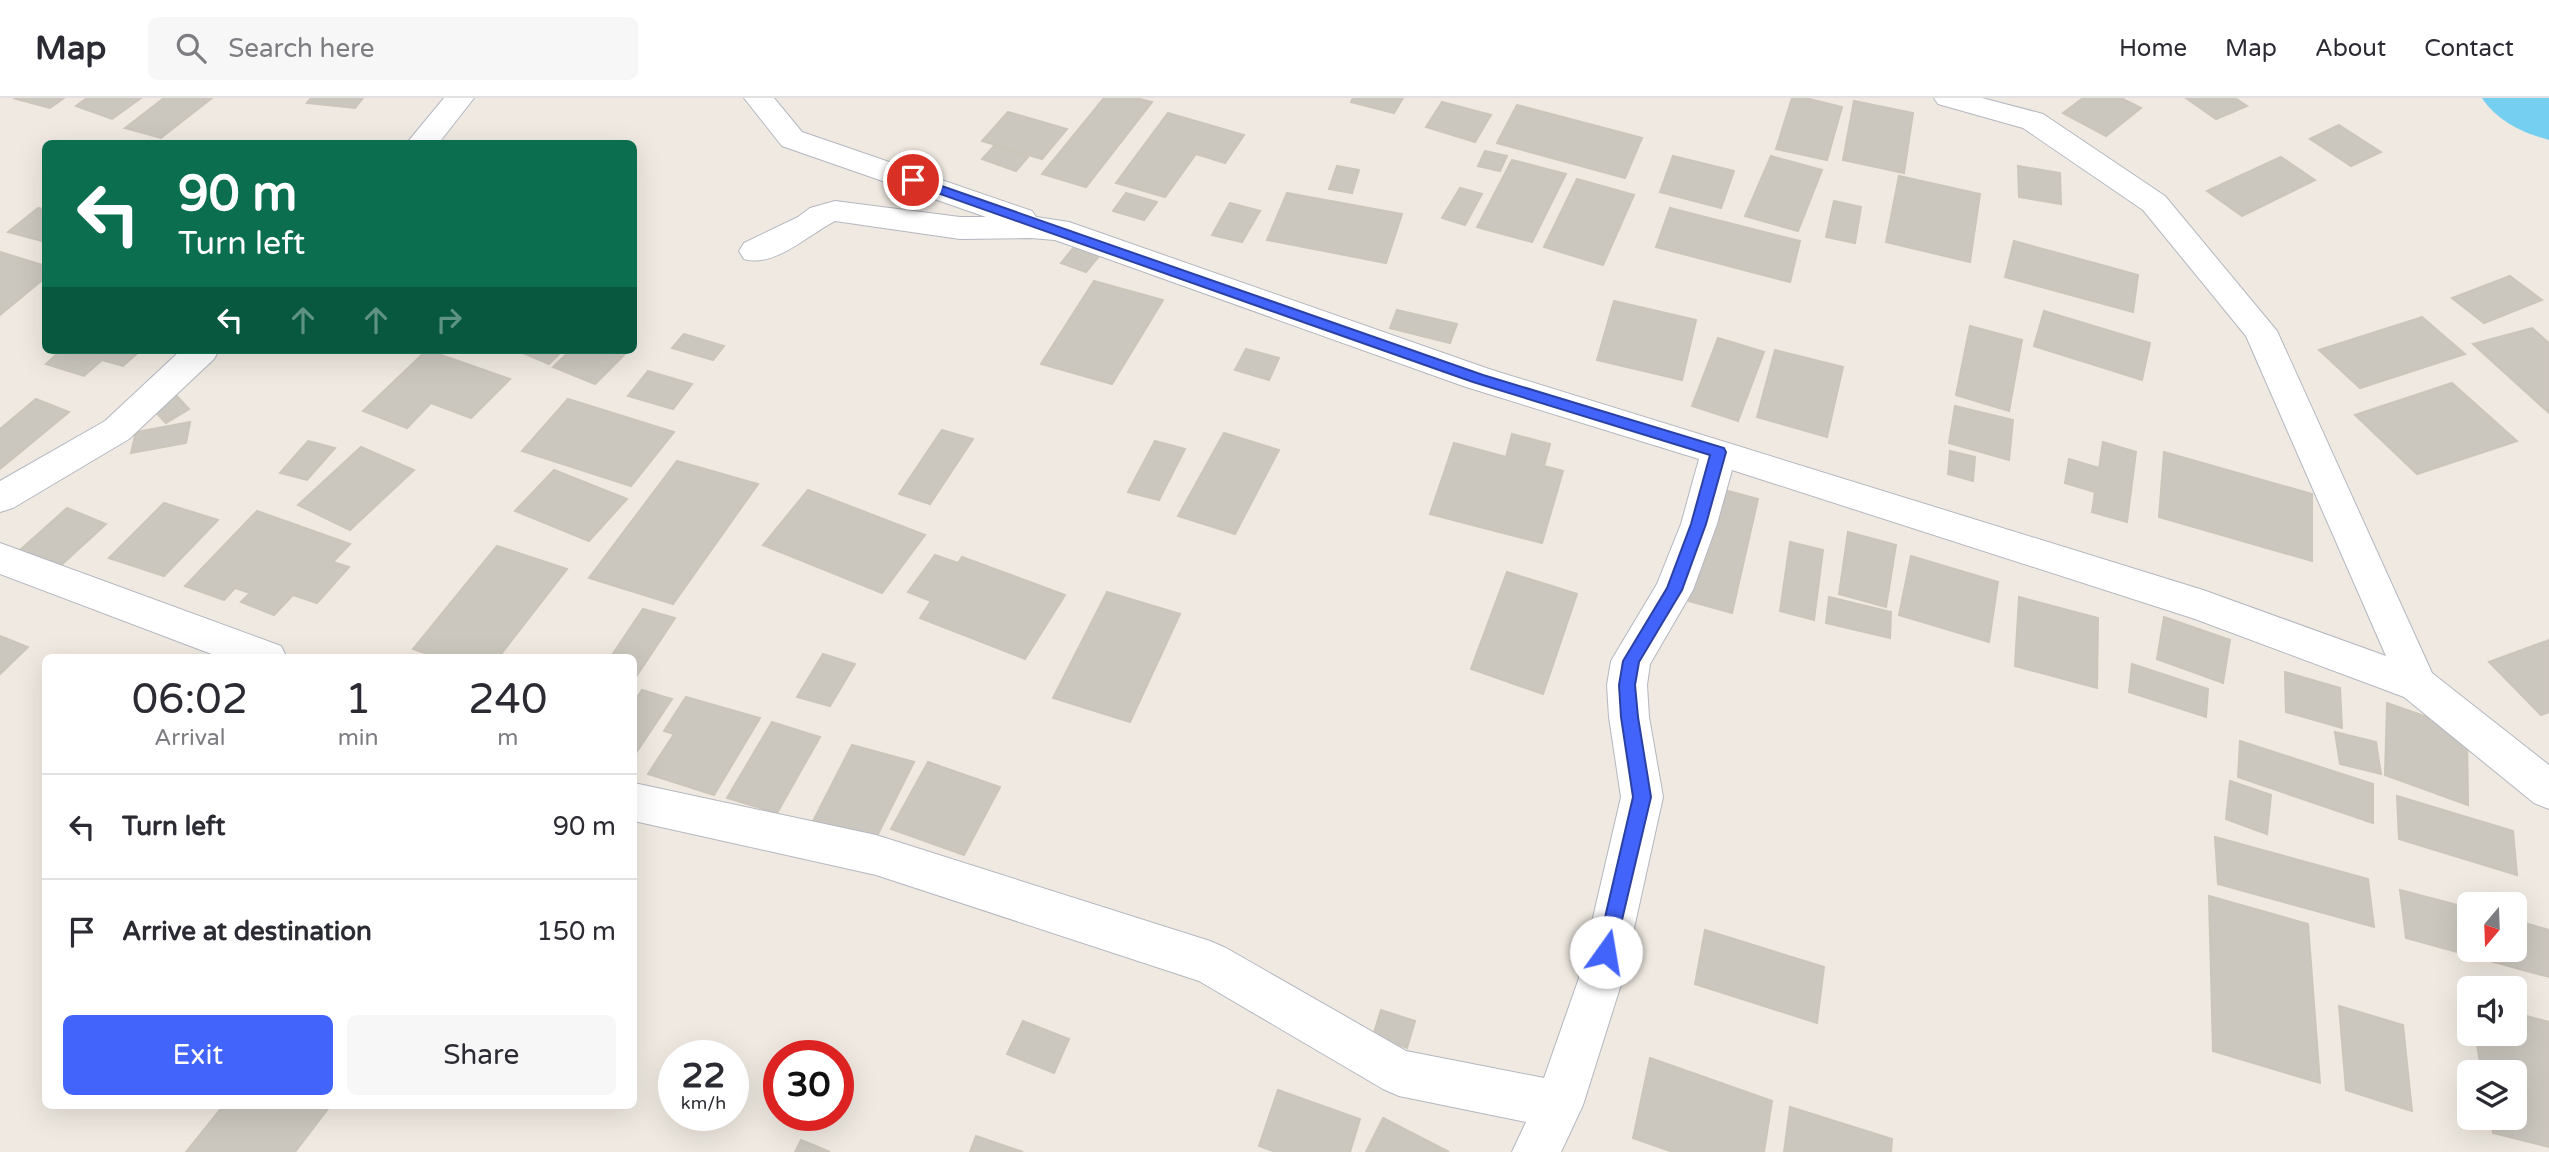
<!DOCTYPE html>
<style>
body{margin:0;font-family:"Varela Round",sans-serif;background:#f7f7f7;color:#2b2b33;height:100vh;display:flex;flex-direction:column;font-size:26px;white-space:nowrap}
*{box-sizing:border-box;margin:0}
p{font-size:23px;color:#7c7c81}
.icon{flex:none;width:38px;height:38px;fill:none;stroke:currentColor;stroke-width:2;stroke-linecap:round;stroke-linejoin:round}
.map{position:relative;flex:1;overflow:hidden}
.sheet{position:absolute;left:42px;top:556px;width:595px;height:455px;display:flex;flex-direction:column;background:#fff;border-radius:10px;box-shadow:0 7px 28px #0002}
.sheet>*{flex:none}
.banner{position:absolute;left:42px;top:42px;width:595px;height:214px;border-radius:10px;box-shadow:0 7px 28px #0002;background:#0b6e4f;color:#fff;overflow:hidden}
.needle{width:46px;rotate:199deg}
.controls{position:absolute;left:2457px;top:794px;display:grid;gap:14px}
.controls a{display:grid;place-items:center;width:70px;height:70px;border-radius:10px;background:#fff;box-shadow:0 7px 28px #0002;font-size:35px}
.speed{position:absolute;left:658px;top:942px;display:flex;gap:14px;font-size:35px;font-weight:700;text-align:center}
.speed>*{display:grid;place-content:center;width:91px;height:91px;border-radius:50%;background:#fff;box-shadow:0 7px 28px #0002;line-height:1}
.speed small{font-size:18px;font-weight:400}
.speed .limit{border:10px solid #d22;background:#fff;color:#111}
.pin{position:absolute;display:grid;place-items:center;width:60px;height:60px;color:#fff;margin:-30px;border:4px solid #fff;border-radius:50%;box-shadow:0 2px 7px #0007}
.me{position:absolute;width:77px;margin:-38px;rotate:13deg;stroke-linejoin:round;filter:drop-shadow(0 0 5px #0008)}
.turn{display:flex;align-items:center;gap:24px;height:147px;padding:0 21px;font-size:32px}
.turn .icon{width:91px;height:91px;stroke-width:2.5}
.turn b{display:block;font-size:49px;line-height:60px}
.lanes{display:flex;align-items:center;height:66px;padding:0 21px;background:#0003;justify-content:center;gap:35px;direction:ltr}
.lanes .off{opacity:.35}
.eta{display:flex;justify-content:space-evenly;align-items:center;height:119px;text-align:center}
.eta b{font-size:42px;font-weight:600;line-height:49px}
.button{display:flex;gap:14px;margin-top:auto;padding:14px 21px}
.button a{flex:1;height:80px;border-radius:10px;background:#4264fb;color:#fff;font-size:28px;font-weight:600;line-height:80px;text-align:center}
.button a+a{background:#f7f7f7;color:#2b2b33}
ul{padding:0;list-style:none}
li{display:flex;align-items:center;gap:21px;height:105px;padding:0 21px;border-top:2px solid #e1e1e2}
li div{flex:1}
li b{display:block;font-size:26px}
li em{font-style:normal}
header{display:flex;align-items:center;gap:42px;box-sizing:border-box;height:98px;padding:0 35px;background:#fff;border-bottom:2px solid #e1e1e2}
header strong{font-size:33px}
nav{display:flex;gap:38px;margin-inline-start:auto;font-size:24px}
.search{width:490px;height:63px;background:#f7f7f7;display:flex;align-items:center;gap:18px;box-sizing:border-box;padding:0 24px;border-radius:10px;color:#7c7c81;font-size:26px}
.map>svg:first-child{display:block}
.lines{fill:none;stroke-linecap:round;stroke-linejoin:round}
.river{fill:#75cff0;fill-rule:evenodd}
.building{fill:#cbc7bf;stroke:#cbc5ba;stroke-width:2}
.minor-casing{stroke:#b4b7c1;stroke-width:2}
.minor{fill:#fff;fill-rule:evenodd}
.route{fill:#4264fb;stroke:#2b41a3;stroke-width:2}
</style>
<header>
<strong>Map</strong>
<div class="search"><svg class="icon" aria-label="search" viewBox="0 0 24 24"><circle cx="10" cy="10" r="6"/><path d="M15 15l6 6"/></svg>Search here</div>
<nav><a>Home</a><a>Map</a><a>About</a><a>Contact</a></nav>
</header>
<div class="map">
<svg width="2549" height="1054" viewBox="0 0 2549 1054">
<rect width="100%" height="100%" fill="#efe9e1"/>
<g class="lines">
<path class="river" d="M2482,0H2549V42C2523,35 2497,23 2482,0Z"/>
</g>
<g class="building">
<polygon points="13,0 64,0 50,10"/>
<polygon points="87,0 141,0 112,21 76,8"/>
<polygon points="164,0 212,0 161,40 125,30"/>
<polygon points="311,0 363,0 355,10 307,5"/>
<polygon points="1104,0 1136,0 1152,4 1086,89 1042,76"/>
<polygon points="1353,0 1403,0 1394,15 1351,4"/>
<polygon points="1792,0 1805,0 1842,9 1827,62 1776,51"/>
<polygon points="2083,0 2121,0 2141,10 2106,38 2063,15"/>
<polygon points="2186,0 2235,0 2247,8 2216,21"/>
<polygon points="1854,3 1913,15 1904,75 1843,62"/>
<polygon points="1442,4 1491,17 1475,44 1426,29"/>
<polygon points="1517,7 1642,40 1625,80 1497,45"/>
<polygon points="1008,14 1067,31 1042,61 982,43"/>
<polygon points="1168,15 1244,37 1225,65 1196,56 1165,99 1116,85"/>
<polygon points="2339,27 2381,54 2351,68 2310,41"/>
<polygon points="995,47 1028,59 1016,73 982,61"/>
<polygon points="1485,53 1507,58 1500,73 1478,68"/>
<polygon points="1673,58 1734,73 1721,110 1660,94"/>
<polygon points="1771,58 1822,72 1798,133 1745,118"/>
<polygon points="2281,59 2315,82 2242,118 2207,93"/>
<polygon points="1512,62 1566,76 1532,144 1477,129"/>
<polygon points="1337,68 1359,72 1352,95 1329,91"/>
<polygon points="2018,68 2060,75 2061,106 2019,99"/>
<polygon points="1899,78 1980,96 1970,164 1886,144"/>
<polygon points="1577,81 1634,97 1603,167 1544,149"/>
<polygon points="1460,90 1482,96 1465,127 1442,120"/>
<polygon points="1126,95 1157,104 1144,122 1113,113"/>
<polygon points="1287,95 1402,116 1386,165 1267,142"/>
<polygon points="1834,103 1861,109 1855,145 1826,139"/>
<polygon points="1230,105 1260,113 1242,144 1212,137"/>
<polygon points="38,110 46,112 46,144 8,134"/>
<polygon points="1670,110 1800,143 1790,184 1656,149"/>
<polygon points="1079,143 1104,152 1086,174 1061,165"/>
<polygon points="2014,143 2138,177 2133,214 2005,179"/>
<polygon points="0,154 46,168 46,179 0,217"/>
<polygon points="2510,178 2542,202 2484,225 2452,200"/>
<polygon points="1094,183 1163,202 1112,286 1041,266"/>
<polygon points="1614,203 1696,222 1682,282 1597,262"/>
<polygon points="1397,212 1457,226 1450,245 1390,230"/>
<polygon points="2044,213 2150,245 2142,282 2034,248"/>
<polygon points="2422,219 2465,256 2360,290 2319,252"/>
<polygon points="1970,228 2022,242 2009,313 1956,297"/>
<polygon points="2532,230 2549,245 2549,315 2473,246"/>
<polygon points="684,236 724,248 713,262 672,250"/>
<polygon points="1718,240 1764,254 1738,323 1692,308"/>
<polygon points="1246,251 1279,260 1269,282 1235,272"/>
<polygon points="61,252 141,252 123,268 102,262 84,278 46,266"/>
<polygon points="427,252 510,281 471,320 431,305 407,330 363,313"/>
<polygon points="516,252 563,252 549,266"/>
<polygon points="571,252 629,252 595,286 553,269"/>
<polygon points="1775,252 1843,269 1827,339 1757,319"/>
<polygon points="648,273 692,286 673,311 628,298"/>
<polygon points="2452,285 2517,343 2417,376 2355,317"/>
<polygon points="172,293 189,311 166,325 148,306"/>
<polygon points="36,301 69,314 0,371 0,331"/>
<polygon points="568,301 674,334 631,388 522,353"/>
<polygon points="1955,308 2013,322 2009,362 1949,345"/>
<polygon points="190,324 186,345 131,355 136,334"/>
<polygon points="942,332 973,341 930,406 899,396"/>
<polygon points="1224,335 1279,352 1235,436 1178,418"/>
<polygon points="1512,336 1550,346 1544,368 1563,373 1542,445 1430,416 1454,345 1506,359"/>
<polygon points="308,343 335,350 307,382 280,375"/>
<polygon points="1155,343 1185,351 1159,402 1128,394"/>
<polygon points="2103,344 2136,354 2127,424 2092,414 2095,394 2065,385 2069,361 2099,370"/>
<polygon points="361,349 414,372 350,432 298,407"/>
<polygon points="1950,353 1975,359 1973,383 1948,376"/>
<polygon points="2164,354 2312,396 2312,463 2159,419"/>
<polygon points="677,363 758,386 673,506 589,480"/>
<polygon points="554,372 627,401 589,443 515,413"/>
<polygon points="1717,390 1758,401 1732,515 1689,503"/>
<polygon points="808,392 925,437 882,495 763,447"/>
<polygon points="164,405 218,422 164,478 109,460"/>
<polygon points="67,410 106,426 59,469 19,453"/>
<polygon points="257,413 350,446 333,464 349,469 317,505 293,497 274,517 241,504 250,495 235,490 224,502 185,488"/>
<polygon points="1848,434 1896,447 1886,509 1839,496"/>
<polygon points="1790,444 1823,452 1814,522 1780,513"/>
<polygon points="497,448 567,471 498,560 439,560 413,551"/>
<polygon points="935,457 958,465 962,459 1065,497 1025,561 920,520 931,503 908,494"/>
<polygon points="1911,458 1998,484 1989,544 1899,517"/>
<polygon points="1507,474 1577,496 1543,596 1471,571"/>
<polygon points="1107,494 1180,516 1130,624 1053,600"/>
<polygon points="1829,499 1891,514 1890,540 1826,525"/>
<polygon points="2019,499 2098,520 2097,590 2015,568"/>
<polygon points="643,511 675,520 634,582 634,560 610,560"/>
<polygon points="2164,519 2230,542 2223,585 2157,561"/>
<polygon points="0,538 28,549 0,576"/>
<polygon points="2549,542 2549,614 2541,617 2489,564"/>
<polygon points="823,556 855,566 830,608 797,599"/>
<polygon points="2132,566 2208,591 2206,619 2129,594"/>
<polygon points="2285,574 2340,590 2342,630 2286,614"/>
<polygon points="642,592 672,601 634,658 634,604"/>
<polygon points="686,599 760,620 714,697 648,676 674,636 664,633"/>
<polygon points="2387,605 2467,633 2468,707 2385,677"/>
<polygon points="772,624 820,639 777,715 727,700"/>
<polygon points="2335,634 2376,644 2381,676 2340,666"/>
<polygon points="2240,643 2373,686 2373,725 2238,679"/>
<polygon points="852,647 914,664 875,742 812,725"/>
<polygon points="928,664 1000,689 964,757 891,731"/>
<polygon points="2230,683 2271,697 2267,736 2226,721"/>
<polygon points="2397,698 2513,733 2517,777 2399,741"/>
<polygon points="2215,739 2368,781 2374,829 2218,786"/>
<polygon points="2400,792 2469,810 2469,852 2515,852 2515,822 2549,832 2549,879 2406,840"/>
<polygon points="2209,798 2308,826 2320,985 2213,953"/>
<polygon points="1705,832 1824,869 1817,925 1695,886"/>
<polygon points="2339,908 2403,927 2412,1013 2346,992"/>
<polygon points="1381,912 1415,923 1407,950 1373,938"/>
<polygon points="2515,915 2549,924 2549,1049 2493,1035 2491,1020 2515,1020 2515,975 2482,975 2475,936 2515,936"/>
<polygon points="1023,923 1069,941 1054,975 1007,956"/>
<polygon points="1650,960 1772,1003 1764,1054 1673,1054 1633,1040"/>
<polygon points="1278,992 1360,1021 1350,1054 1276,1054 1259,1048"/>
<polygon points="223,1008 330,1008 295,1054 186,1054"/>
<polygon points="1790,1009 1892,1041 1891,1054 1784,1054"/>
<polygon points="1383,1020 1449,1054 1366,1054"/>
<polygon points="976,1038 1023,1054 970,1054"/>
<polygon points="801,1042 830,1054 795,1054"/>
</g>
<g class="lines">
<g class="minor-casing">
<g id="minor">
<polygon points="444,0 474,0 438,46 406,46"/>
<path d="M744,0H774L802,34L1032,113L1036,119L1069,124L1489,271L2203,492L2386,558L2246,238L2143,112L2023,30L1938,6L1934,0H1982L2043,16L2165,98L2277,233L2432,575L2549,667V711L2534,705L2404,599L2195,521L1732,372L1717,426L1693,492L1650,566L1647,587L1649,619L1663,699L1623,880L1583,1007L1561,1054H1512L1526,1024L1399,998L1383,991L1199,883L876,777L634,723V685L876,737L1210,843L1226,850L1406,953L1544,980L1579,880L1621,699L1609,619L1607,587L1611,563L1657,486L1681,426L1699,361L1466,289L1055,142L1031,140L960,141L835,123C809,136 775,170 744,161L739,153L744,145L798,119L810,110L835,103L960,119H986L782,48Z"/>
<polygon points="181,252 219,252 214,261 129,341 13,410 0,414 0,383 105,323"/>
<polygon points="0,445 281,548 287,560 222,560 0,476"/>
</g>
</g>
<use href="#minor" class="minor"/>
</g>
<polygon class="route" points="913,78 1483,277 1724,350 1726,354 1706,426 1682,492 1639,564 1635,587 1638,619 1651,699 1613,860 1606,863 1600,860 1597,854 1633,699 1621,619 1619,587 1623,563 1667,490 1691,426 1710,357 1473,284 909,85 907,82"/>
</svg>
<div class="controls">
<a><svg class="needle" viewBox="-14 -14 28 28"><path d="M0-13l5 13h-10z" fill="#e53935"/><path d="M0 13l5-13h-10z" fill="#7c7c81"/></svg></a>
<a><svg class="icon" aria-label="sound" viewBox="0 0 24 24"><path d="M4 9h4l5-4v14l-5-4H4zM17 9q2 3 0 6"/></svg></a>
<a><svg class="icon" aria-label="layers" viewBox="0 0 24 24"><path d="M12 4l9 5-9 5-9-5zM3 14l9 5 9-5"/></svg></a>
</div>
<div class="speed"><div>22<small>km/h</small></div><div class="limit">30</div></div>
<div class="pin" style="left:913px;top:82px;background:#d93025"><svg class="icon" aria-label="arrive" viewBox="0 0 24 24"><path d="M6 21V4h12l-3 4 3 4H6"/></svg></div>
<svg class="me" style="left:1606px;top:854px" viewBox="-20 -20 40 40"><circle r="19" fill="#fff"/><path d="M0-13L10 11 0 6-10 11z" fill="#4264fb"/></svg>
<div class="banner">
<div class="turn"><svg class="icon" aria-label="left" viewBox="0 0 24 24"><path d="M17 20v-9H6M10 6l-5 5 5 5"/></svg><div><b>90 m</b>Turn left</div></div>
<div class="lanes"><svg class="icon" aria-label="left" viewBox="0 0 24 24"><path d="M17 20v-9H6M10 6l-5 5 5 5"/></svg><svg class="icon off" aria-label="ahead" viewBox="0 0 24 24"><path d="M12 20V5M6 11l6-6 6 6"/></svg><svg class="icon off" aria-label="ahead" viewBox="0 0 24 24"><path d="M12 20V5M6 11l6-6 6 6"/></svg><svg class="icon off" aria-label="right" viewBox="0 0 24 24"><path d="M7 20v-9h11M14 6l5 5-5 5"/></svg></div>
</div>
<section class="sheet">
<div class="eta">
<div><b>06:02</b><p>Arrival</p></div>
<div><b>1</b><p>min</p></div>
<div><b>240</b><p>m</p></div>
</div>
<ul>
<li><svg class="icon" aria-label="left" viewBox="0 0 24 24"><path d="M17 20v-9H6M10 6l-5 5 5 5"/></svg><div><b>Turn left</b></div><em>90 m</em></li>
<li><svg class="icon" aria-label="arrive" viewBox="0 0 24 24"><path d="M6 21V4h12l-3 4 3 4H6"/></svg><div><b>Arrive at destination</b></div><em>150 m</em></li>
</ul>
<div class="button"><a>Exit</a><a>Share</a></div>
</section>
</div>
